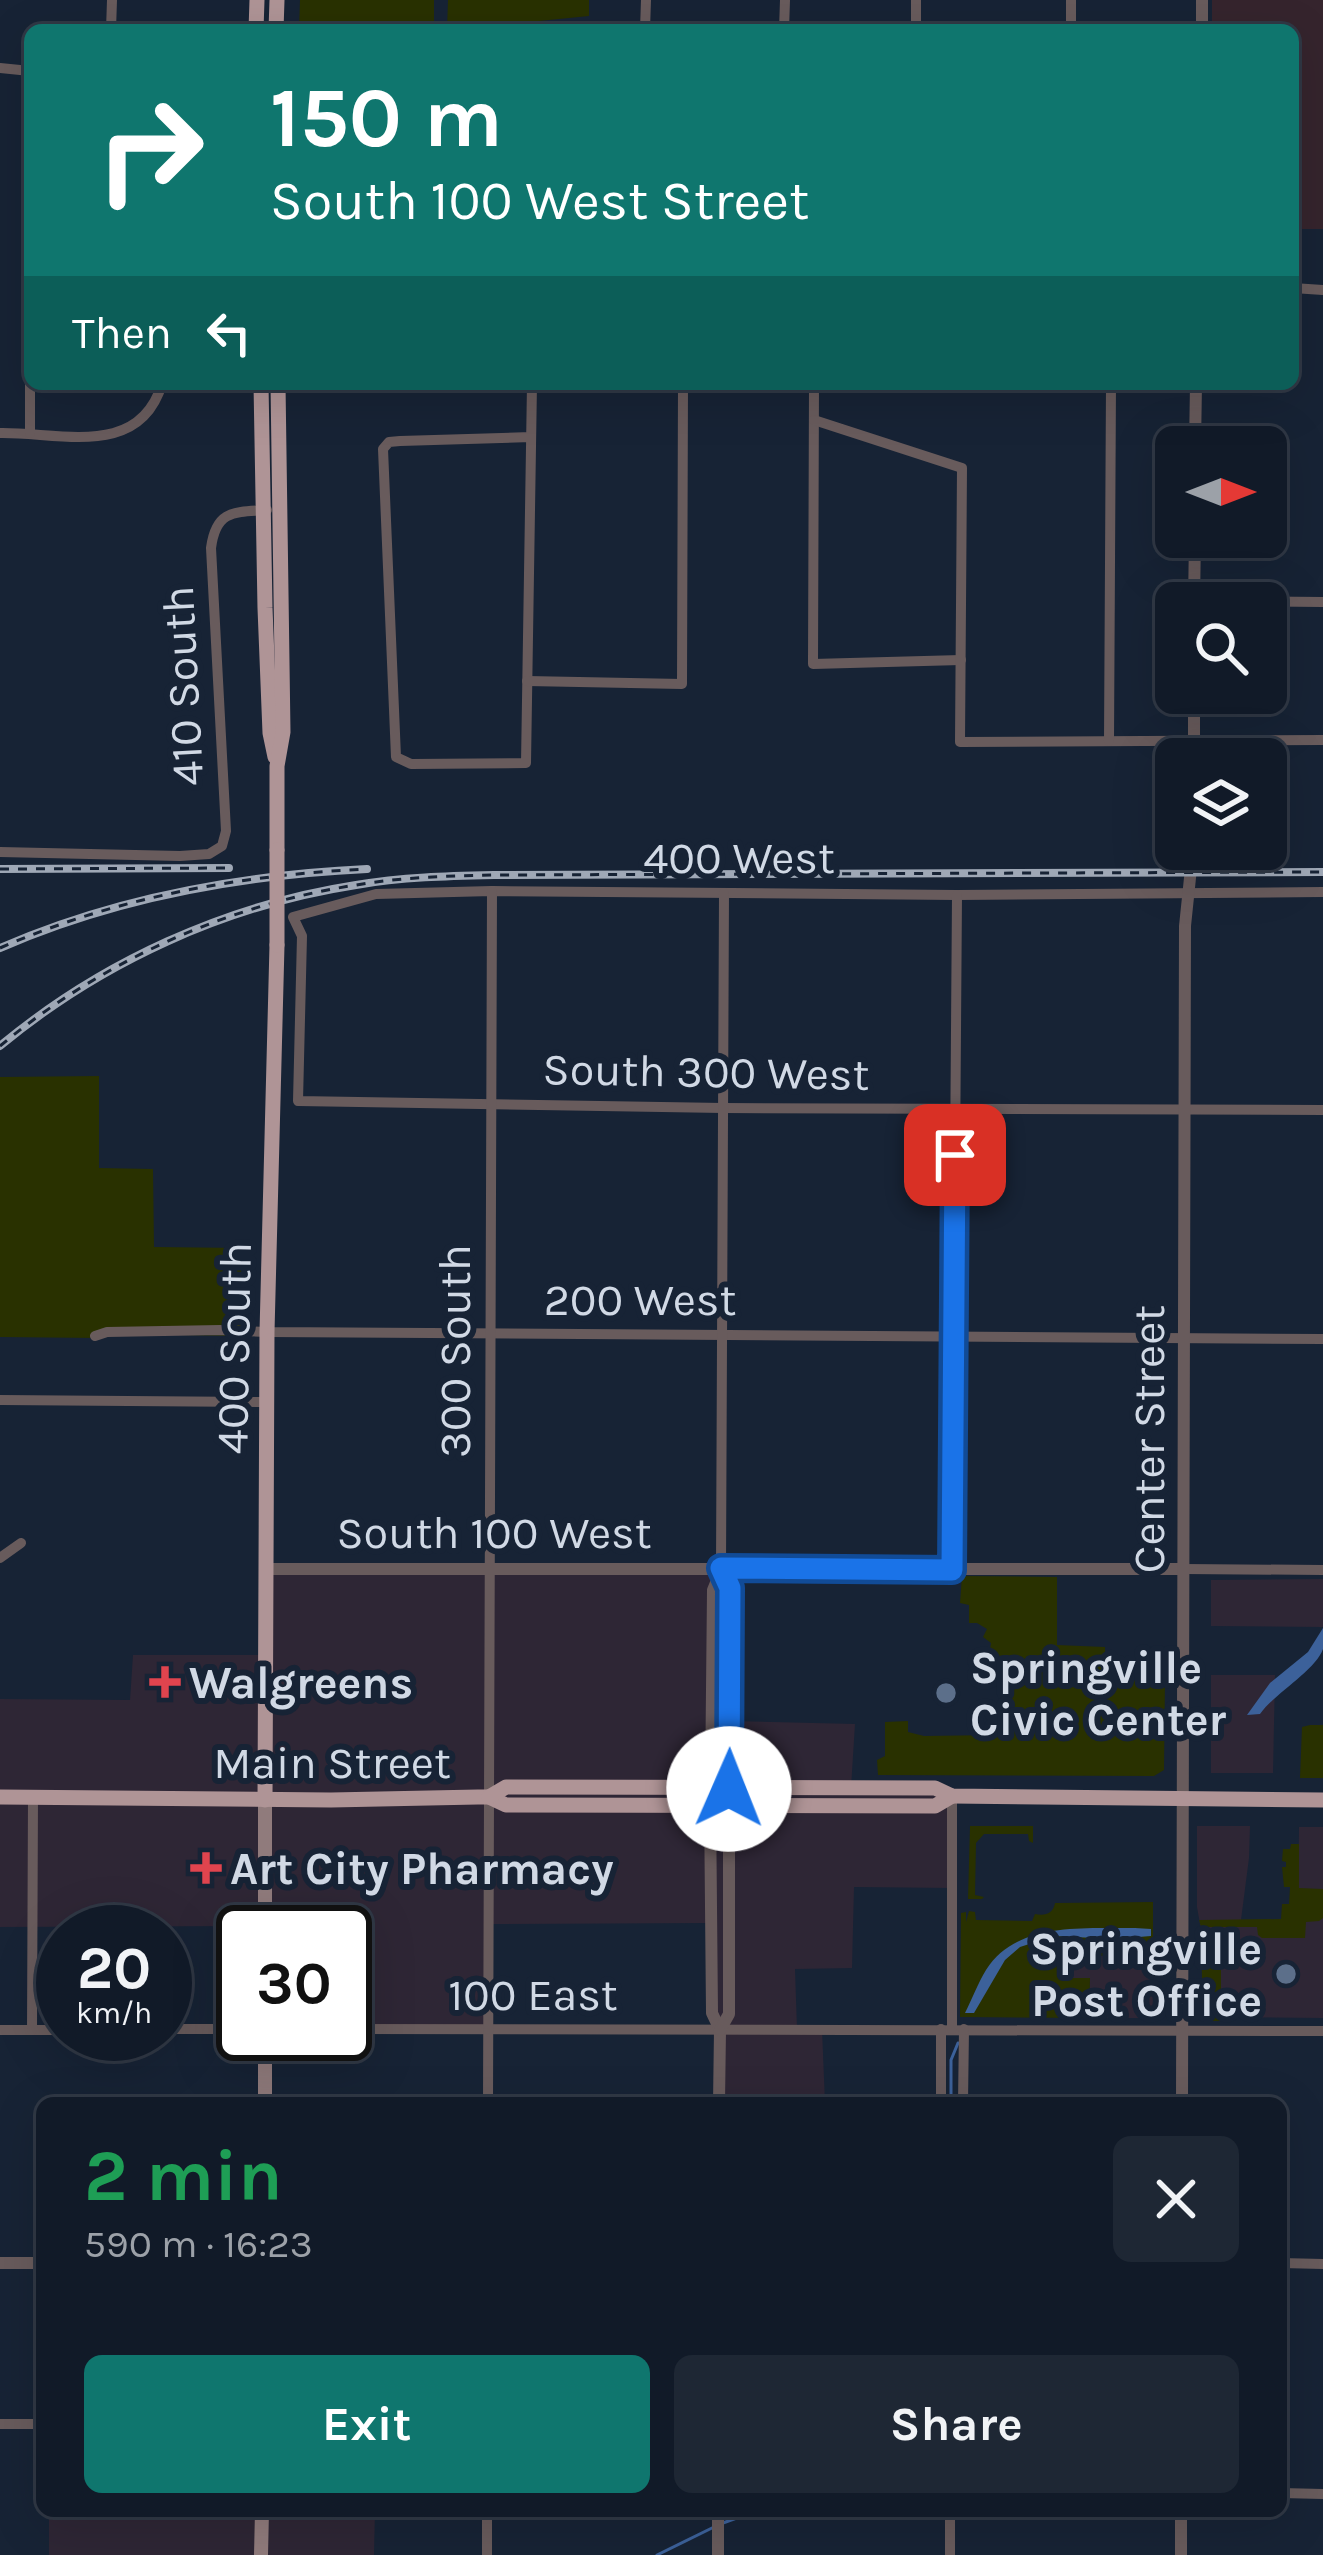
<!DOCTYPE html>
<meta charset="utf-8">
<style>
body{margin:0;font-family:Karla,sans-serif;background:#1e2734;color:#f1f3f6;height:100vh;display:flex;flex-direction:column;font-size:45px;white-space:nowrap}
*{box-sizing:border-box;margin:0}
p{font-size:39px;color:#9ca1a8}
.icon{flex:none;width:66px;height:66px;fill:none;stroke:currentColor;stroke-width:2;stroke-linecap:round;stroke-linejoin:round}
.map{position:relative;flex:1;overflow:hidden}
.sheet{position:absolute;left:36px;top:2097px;width:1251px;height:420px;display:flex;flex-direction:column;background:#111a28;border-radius:18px;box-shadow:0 12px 48px #0002,0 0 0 3px #303845}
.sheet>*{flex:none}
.banner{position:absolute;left:24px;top:24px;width:1275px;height:366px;border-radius:18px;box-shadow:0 12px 48px #0002,0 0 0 3px #303845;background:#0f766e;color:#fff;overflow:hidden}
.needle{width:78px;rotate:90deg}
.fabs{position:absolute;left:1155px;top:426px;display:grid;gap:24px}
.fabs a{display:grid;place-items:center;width:132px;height:132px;border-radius:18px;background:#111a28;box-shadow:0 12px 48px #0002,0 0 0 3px #303845;font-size:60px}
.speed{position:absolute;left:36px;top:1905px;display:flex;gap:24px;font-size:60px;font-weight:700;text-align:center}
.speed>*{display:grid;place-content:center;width:156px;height:156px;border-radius:50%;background:#111a28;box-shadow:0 12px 48px #0002,0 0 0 3px #303845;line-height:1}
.speed small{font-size:30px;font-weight:400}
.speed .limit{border:6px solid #111;border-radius:18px;background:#fff;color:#111}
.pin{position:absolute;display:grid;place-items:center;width:102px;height:102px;color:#fff;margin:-51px;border-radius:24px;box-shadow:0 6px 18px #0006}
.me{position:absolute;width:132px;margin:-66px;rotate:1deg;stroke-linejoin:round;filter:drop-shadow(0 0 9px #0008)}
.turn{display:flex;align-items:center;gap:42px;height:252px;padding:0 48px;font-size:54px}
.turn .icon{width:156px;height:156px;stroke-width:2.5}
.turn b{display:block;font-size:84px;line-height:102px}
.then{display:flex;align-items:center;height:114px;padding:0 48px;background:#0003;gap:24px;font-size:45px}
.round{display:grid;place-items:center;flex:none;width:126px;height:126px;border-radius:18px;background:#1e2734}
.head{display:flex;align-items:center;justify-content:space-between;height:204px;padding:0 48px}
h1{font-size:72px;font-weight:700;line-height:90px;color:#1e9e55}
.primary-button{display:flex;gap:24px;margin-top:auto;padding:24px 48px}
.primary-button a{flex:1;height:138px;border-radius:18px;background:#0f766e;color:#fff;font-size:48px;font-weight:700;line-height:138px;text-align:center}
.primary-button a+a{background:#1e2734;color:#f1f3f6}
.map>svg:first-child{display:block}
.commercial{fill:#2e2635}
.education{fill:#35242d}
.green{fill:#293100}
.water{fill:#3c619a}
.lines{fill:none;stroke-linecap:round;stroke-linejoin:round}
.stream{stroke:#3c619a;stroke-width:3}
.minor{stroke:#685b5c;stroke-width:10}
.tertiary{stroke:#685b5c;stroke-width:12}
.secondary{stroke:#907b7c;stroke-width:14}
.primary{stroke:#af9496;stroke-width:15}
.rail-casing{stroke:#9fa8b6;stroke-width:8}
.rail{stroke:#172335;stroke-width:3;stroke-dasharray:9;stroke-linecap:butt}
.primary-bridge{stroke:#af9496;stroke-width:15}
.route-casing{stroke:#114b97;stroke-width:30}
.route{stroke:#1a73e8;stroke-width:21}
.health-dot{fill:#e0444e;stroke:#172335;stroke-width:4.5}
.service-dot{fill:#5c6f8a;stroke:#172335;stroke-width:4.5}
.labels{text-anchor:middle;stroke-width:12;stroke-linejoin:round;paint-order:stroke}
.street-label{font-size:45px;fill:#d1d9e5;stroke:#172335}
.poi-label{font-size:45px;font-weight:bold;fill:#d1d9e5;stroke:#172335;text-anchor:start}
</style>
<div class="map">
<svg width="1323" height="2555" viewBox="0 0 1323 2555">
<rect width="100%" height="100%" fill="#172335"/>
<g class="commercial">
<polygon points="721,1568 730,1721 855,1724 851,1788 952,1796 952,1888 854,1887 852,1968 795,1969 797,2029 822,2029 825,2103 719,2103 712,2013 711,1923 489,1924 488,2030 345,2029 345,1932 265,1932 264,1926 0,1927 0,1699 130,1700 133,1655 266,1655 267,1569"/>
<polygon points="1323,1579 1323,1627 1211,1626 1211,1580"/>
<polygon points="1211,1675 1275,1675 1273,1773 1211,1773"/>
<polygon points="1197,1826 1250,1826 1249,1858 1241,1920 1298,1923 1299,1827 1323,1827 1323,2018 1210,2017 1210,1948 1200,1924 1197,1907"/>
<polygon points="1156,1950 1156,2018 1089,2018 1090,1978 1065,1978 1065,1962 1075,1959"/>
<polygon points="375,2511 374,2555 49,2555 49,2512"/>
</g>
<polygon class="education" points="1212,0 1323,0 1323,229 1293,229 1293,30 1212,30"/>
<g class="green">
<polygon points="300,0 434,0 434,30 299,30"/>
<polygon points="448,0 589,0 589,16 529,22 517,30 447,30"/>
<polygon points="99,1076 99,1168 153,1169 154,1247 245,1248 246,1336 108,1334 97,1338 0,1337 0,1077"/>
<polygon points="962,1576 1057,1577 1057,1645 1105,1647 1106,1680 1165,1679 1164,1770 1154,1776 878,1775 877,1760 885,1756 885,1722 908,1721 908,1732 924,1736 996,1735 996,1716 1002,1715 1002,1662 989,1655 991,1643 983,1637 987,1629 977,1623 969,1623 969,1605 960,1603"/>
<polygon points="1310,1725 1323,1725 1323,1778 1300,1778 1302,1727"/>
<polygon points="970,1826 1033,1826 1033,1843 1029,1841 1028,1834 984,1834 976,1843 975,1895 984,1897 982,1899 968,1899"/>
<polygon points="1291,1844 1299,1844 1299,1888 1323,1889 1323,1918 1319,1921 1306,1922 1305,1938 1262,1938 1258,1935 1257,1927 1201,1927 1199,1920 1281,1919 1282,1904 1289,1904 1290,1887 1284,1887 1282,1867 1286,1867 1286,1862 1282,1861 1283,1849 1290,1849"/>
<path d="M1153,1902V1950L1075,1959L1065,1962L1066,1978H1090L1089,2018L960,2017L961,1913L966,1912V1922L969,1911L975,1912L976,1920L1032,1921L1035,1914C1045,1916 1053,1914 1055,1903Z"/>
<polygon points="1210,1937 1221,1940 1221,2004 1231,2005 1231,2021 1212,2021 1203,2014 1201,1941 1203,1938"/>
</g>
<g class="water">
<path d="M1323,1628C1323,1635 1323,1642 1323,1649C1315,1671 1275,1693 1260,1714L1247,1715L1270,1683L1308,1652Z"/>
<path d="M1135,1928L1151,1929V1936L1114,1939L1054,1936L1020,1947L1005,1960L974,2013H965C972,1999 978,1983 986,1970C1017,1921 1085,1929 1135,1928Z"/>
</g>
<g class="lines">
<g class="stream">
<polyline points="951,2103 951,2060 958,2043"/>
<polyline points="723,2523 756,2511"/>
<polyline points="657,2555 714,2527"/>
</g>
<g class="minor">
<polyline points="111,30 112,0"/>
<polyline points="645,30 646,0"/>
<polyline points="784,30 785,0"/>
<polyline points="916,30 916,0"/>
<polyline points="1071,30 1071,0"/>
<polyline points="0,68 30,71"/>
<polyline points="1293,288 1323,290"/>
<polyline points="814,384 813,664 961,660"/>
<polyline points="814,420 962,468 960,742 1323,740"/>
<path d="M0,433C60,432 139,459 162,384"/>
<polyline points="30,433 30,384"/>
<path d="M531,437L400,441L389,442L383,449L396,757L411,764L526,763C528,637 530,510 532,384"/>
<polyline points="1194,601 1323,602"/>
<polyline points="527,681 682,684 683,384"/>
<polyline points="1109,741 1111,384"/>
<path d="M0,852L180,856L209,854L222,846L226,831L211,548C216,510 234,512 267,510"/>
<polyline points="1323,892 957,895 492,891 376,894 293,917 302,936 298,1101 723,1108 1323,1110"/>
<polyline points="95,1336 107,1332 220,1330 267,1332 1323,1339"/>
<polyline points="0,1400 267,1402"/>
<polyline points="0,1558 21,1543"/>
<polyline points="721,1568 730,1589 729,1789"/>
<polyline points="1184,1569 1323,1570"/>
<polyline points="952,1570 957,895"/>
<polyline points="710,1789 712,1590 721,1568 724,893"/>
<polyline points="165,2029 243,2029"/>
<polyline points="345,2029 1323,2031"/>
<polyline points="952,2029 952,1796"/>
<polyline points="0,2030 63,2030"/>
<polyline points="32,2030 33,1797"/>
<polyline points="488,2103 492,891"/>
<polyline points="941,2103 941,2029"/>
<polyline points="963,2103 964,2029"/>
<polyline points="1281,2263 1323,2264"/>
<polyline points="0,2424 42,2424"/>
<polyline points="1281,2493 1323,2494"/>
<polyline points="950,2511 950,2555"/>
<polyline points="487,2555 487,2511"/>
</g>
<g class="tertiary">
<polyline points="1202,30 1202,0"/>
<polyline points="1195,447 1196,384"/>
<polyline points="1194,603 1195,537"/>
<polyline points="1194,759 1194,693"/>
<polyline points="267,1569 1184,1569"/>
<polyline points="710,1800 712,2013 720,2030 719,2103"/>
<polyline points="720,2030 729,2014 729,1799"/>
<polyline points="1182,2103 1185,926 1193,849"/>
<polyline points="0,2263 42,2263"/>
<polyline points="718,2511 718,2555"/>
<polyline points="1181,2511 1181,2555"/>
</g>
<g class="secondary">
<polyline points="265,1800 265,1932"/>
<polyline points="265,2034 265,2103"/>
<polyline points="261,2555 262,2511"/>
</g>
<g class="primary">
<polyline points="256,30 257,0"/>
<polyline points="276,30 277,0"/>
<polyline points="261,384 265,608 270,733 275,757"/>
<polyline points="277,850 277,766 283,732 278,384"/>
<polyline points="0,1797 331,1800 478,1797 489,1797 506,1805 935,1806 952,1796"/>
<polyline points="489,1797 506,1787 935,1788 952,1796 1323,1800"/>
<polyline points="265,1800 267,1332 277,945"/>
</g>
<g class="rail-casing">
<g id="rail">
<polyline points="0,869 229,868"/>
<path d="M0,948C117,897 240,875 367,869"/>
<path d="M0,1046C101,962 226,905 356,885C402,877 448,876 494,875L1323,872"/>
</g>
</g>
<use href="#rail" class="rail"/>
<polyline class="primary-bridge" points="277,945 277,850"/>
</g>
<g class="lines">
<g class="route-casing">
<polyline id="route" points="729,1789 730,1588 721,1568 952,1570 955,1155"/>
</g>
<use href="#route" class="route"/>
</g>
<g class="health-dot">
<path d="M159 1664h12v12h12v12h-12v12h-12v-12h-12v-12h12z"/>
<path d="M200 1850h12v12h12v12h-12v12h-12v-12h-12v-12h12z"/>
</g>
<g class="service-dot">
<circle cx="946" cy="1693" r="12"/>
<circle cx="1286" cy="1974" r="12"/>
</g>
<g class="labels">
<g class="street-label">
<text transform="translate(182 686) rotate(-93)" y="16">410 South</text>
<text x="739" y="873">400 West</text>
<text transform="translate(706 1071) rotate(1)" y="16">South 300 West</text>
<text x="640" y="1315">200 West</text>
<text transform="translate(233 1348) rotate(-89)" y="16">400 South</text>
<text transform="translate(454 1351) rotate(-90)" y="16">300 South</text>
<text transform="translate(1148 1439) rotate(-90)" y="16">Center Street</text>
<text x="494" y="1548">South 100 West</text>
<text x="332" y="1778">Main Street</text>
<text x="533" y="2010">100 East</text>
</g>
<g class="poi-label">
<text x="970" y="1683">Springville<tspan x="970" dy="52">Civic Center</tspan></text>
<text x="189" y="1698">Walgreens</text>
<text x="230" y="1884">Art City Pharmacy</text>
<text x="1262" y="1964" text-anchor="end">Springville<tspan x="1262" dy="52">Post Office</tspan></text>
</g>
</g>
</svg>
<div class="fabs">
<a><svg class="needle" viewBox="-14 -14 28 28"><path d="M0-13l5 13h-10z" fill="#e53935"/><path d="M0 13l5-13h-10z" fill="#9ca1a8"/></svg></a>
<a><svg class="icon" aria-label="search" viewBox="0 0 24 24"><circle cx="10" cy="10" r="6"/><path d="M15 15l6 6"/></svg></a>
<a><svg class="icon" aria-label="layers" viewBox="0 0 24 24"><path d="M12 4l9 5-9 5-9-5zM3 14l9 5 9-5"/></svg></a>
</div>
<div class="speed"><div>20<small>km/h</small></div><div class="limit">30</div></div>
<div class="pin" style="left:955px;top:1155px;background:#d93025"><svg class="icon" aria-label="arrive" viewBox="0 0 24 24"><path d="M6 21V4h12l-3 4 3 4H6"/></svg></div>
<svg class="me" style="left:729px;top:1789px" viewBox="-20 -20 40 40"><circle r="19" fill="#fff"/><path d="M0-13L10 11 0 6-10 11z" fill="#1a73e8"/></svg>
<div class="banner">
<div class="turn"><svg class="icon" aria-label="right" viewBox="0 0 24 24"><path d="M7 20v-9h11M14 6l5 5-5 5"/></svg><div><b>150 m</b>South 100 West Street</div></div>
<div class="then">Then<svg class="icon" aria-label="left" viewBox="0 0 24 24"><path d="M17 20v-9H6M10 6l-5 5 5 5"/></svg></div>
</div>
<section class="sheet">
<div class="head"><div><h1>2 min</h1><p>590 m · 16:23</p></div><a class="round"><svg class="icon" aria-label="close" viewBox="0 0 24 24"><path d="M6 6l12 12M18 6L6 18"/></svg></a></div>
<div class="primary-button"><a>Exit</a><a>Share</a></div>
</section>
</div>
